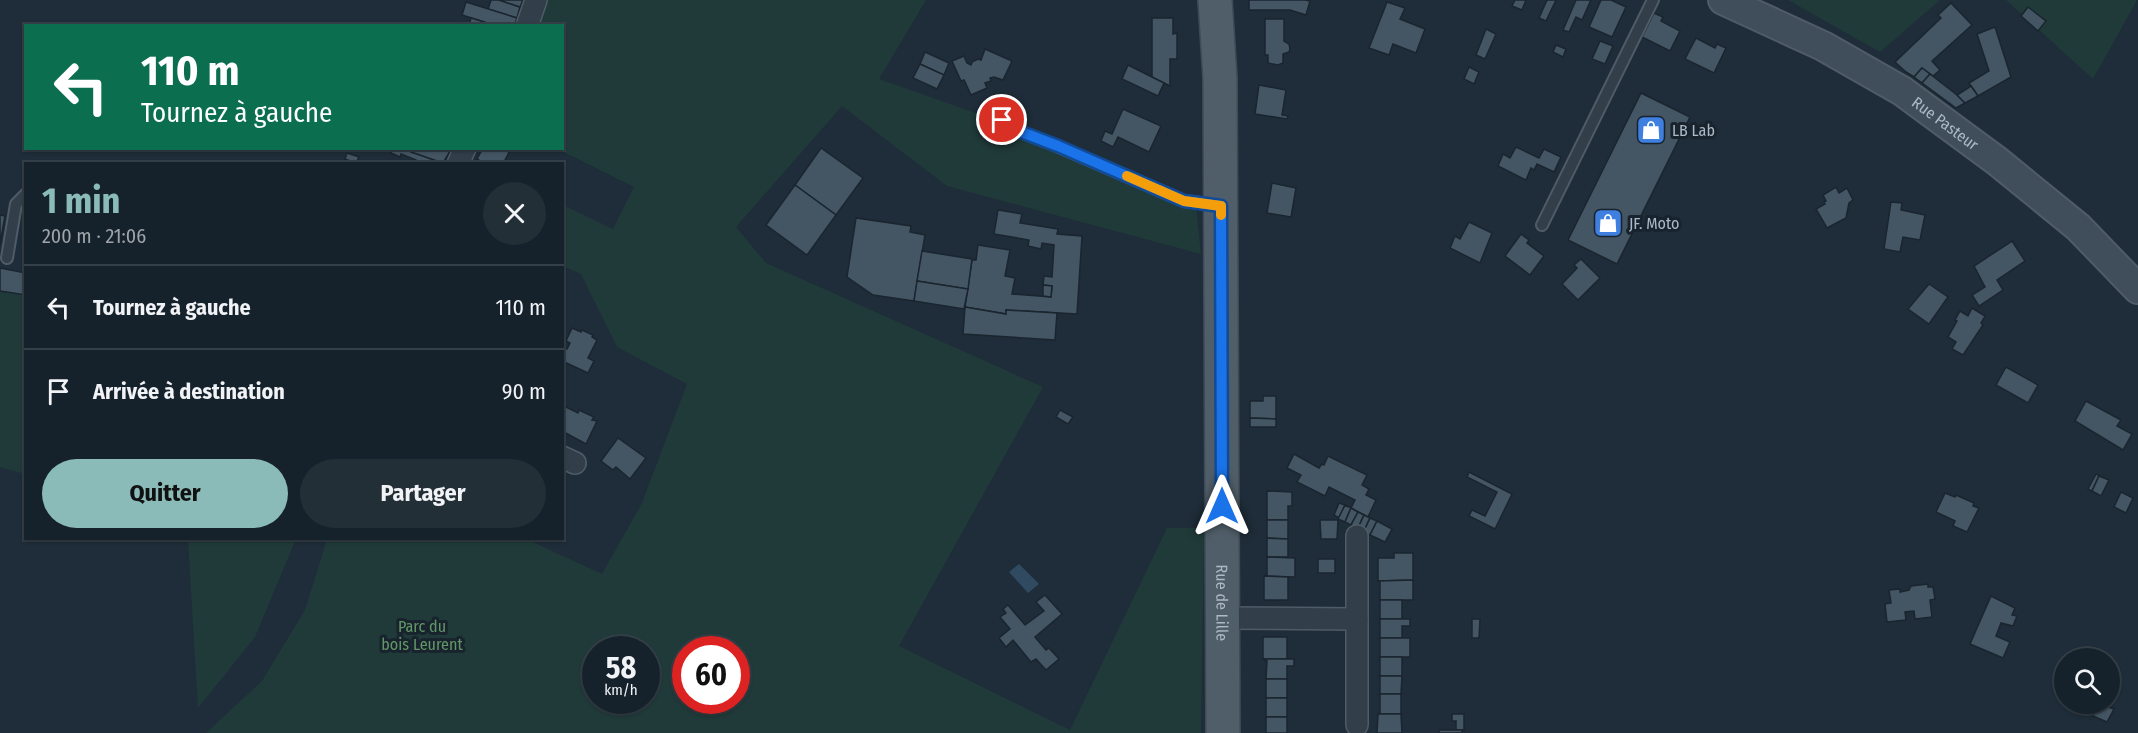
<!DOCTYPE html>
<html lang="fr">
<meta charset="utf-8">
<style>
body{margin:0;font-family:"Fira Sans Condensed",sans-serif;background:#232f37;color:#f1f3f6;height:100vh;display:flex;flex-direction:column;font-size:22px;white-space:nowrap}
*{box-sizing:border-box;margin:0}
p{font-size:20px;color:#9ea4a9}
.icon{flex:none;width:33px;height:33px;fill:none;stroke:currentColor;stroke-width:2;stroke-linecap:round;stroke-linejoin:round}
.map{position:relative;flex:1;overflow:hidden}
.sheet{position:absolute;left:24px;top:162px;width:540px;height:378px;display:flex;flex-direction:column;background:#16222b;border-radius:0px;box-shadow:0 2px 4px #0004,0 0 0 2px #353f47}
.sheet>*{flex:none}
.top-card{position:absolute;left:24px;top:24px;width:540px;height:126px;border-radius:0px;box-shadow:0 2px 4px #0004,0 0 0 2px #353f47;background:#0b6e4f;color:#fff;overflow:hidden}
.buttons{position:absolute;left:2054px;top:648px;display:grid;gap:12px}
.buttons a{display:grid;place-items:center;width:66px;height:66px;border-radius:50%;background:#16222b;box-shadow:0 2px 4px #0004,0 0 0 2px #353f47;font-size:30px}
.speed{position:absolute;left:582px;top:636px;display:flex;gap:12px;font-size:30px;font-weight:700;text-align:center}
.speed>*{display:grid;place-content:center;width:78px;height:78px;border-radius:50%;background:#16222b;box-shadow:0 2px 4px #0004,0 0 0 2px #353f47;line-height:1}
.speed small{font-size:15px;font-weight:400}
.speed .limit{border:9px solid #d22;background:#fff;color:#111}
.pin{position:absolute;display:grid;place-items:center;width:51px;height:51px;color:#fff;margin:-26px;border:3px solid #fff;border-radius:50%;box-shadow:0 2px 6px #0007}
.me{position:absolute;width:66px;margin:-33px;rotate:0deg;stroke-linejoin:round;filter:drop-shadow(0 0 4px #0008)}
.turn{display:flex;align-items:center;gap:21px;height:126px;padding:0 18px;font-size:27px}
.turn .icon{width:78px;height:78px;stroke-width:2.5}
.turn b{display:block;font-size:42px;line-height:51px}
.round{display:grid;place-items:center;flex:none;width:63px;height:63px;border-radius:32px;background:#232f37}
.overview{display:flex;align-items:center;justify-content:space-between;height:102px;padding:0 18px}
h1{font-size:36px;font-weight:700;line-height:45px;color:#8bbbb9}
.cta{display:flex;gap:12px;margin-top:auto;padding:12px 18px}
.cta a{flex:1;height:69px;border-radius:36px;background:#8bbbb9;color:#111;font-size:24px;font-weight:700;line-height:69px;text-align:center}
.cta a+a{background:#232f37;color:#f1f3f6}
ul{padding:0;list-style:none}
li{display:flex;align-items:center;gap:18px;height:84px;padding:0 18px;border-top:2px solid #353f47}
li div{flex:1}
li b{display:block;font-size:22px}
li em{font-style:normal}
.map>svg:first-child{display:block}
.green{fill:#203a39;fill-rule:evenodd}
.water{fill:#304b61}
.building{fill:#445563;stroke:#1a252f;stroke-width:1.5}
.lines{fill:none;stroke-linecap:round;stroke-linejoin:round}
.service-casing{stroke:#4f5c67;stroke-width:14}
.minor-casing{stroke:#4f5c67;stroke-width:24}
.secondary-casing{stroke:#4f5c67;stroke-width:32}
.primary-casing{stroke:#3e4a56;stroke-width:36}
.service{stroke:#323e49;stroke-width:10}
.minor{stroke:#323e49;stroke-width:21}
.secondary{stroke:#404e5c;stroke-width:28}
.primary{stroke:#505e69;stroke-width:33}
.route-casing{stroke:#114b97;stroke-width:15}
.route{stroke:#1a73e8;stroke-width:10}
.slow{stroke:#f59e0b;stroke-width:10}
.labels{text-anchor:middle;stroke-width:6;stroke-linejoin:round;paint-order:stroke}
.street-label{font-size:16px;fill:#acb9c6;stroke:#18232d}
.poi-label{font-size:16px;fill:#acb9c6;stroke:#18232d;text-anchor:start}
.park-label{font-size:16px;fill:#629868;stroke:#18232d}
</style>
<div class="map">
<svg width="2138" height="733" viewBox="0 0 2138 733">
<rect width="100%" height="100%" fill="#1e2d39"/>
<g class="green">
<path d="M546,0H926L879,79L1058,142L1196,207L1201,254L947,186L842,106L736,227L766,263L1043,387L899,646L1070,730L1167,528H1204L1201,733H206L262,681L305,610L327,539H526L602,574L642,503L687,384L617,347L581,274L563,266V205L613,229L634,187L558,149L562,148V26L538,25ZM596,650H646V700H596ZM686,650H736V700H686Z"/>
<polygon points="1788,0 1940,0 1880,52"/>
<polygon points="2006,0 2137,0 2093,79"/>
<polygon points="0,292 25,294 25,474 0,467"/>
<polygon points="188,539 296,539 255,637 198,708"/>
</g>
<polygon class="water" points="1019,564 1039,584 1028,593 1009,572"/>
<g class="building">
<polygon points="491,0 499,0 520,7 517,18 488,9"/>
<polygon points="499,0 523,0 520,7"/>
<polygon points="1249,0 1305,0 1310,1 1306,15 1290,10 1249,10"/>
<polygon points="1515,0 1526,0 1522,10 1512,6"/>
<polygon points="1547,0 1556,0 1546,21 1539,18"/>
<polygon points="1576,0 1591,0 1582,20 1576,17 1569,32 1563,30"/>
<polygon points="1601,0 1611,0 1626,7 1612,37 1589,27"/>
<polygon points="466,2 517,18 514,26 497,26 462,15"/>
<polygon points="1387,2 1405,8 1400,19 1425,29 1416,53 1393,44 1389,55 1369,48"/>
<polygon points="1951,3 1972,25 1932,61 1940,70 1933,76 1922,68 1914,77 1906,72 1895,62 1941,18 1938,15"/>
<polygon points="2028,7 2046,21 2038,31 2021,16"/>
<polygon points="1654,13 1663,17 1661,21 1680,31 1670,51 1642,37"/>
<polygon points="471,18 484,22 482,26 469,26"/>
<polygon points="1152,18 1173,18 1173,34 1177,33 1177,59 1170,59 1170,86 1152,77"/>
<polygon points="1265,19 1284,19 1284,41 1289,44 1290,49 1289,52 1283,54 1283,63 1278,65 1268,63 1268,55 1265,55"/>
<polygon points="1995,27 2011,77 1978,96 1969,83 1989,71 1977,34"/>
<polygon points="1486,29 1496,34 1485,59 1476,55"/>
<polygon points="1696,38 1715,48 1717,44 1726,48 1714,73 1685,59"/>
<polygon points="1600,41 1613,46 1605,64 1592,59"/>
<polygon points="1556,45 1566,49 1563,57 1553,52"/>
<polygon points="985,49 1012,61 1003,80 994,77 990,78 991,81 985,83 987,88 971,95 964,80 961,81 952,61 964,56 967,63 971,65 972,62 978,59 981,60"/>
<polygon points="925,52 949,63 944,75 920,64"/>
<polygon points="920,64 944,75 937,89 913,78"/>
<polygon points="1128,65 1164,83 1158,96 1122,79"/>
<polygon points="1469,67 1479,72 1474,84 1464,79"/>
<polygon points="1922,68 1930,74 1922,83 1914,77"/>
<polygon points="1930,74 1957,95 1965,103 1956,108 1922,83"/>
<polygon points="1259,85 1286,90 1282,115 1288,116 1287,119 1255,114"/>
<polygon points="1971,86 1978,96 1965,103 1957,95"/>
<polygon points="1641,93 1690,117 1617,264 1568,240"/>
<polygon points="1123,109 1161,126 1149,152 1118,137 1113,147 1101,141 1105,131 1112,134"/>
<polygon points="1516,147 1539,158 1544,149 1561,157 1554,172 1537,164 1534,170 1531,168 1526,180 1498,166 1503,154 1510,158"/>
<polygon points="393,148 402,148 443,163 415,164 416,160 401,154 400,157 391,153"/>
<polygon points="413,148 452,148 443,163 411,152"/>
<polygon points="483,148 503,148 509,152 503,164 485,164 477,159"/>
<polygon points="821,148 863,178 836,215 795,185"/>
<polygon points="347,153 359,157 356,163 345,159"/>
<polygon points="1272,183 1296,188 1291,217 1267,213"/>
<polygon points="795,185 836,215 807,255 766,225"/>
<polygon points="1836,187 1839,193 1847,188 1853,200 1849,203 1846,218 1827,228 1816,209 1825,204 1824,202 1826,201 1823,195"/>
<polygon points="1891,202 1902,203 1901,210 1925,215 1920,240 1903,237 1900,252 1884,249"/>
<polygon points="998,210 1022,214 1020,223 1058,229 1057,234 1082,236 1077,314 1006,310 1006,314 965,307 972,260 976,260 978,245 1010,250 1005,276 1015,278 1012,294 1051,297 1052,286 1043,285 1044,276 1052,277 1054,245 1042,243 1041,249 1028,246 1029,240 994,234"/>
<polygon points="0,215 5,216 0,244"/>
<polygon points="856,218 911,226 910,232 925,235 914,301 873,295 847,277"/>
<polygon points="1469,222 1492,233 1480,263 1450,248 1455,236 1460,239"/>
<polygon points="1521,234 1529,240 1527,243 1544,256 1530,275 1505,256"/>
<polygon points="2012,241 2025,261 1997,280 2003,290 1979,306 1972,295 1985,287 1974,266"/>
<polygon points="922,251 972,259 968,289 917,281"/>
<polygon points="1581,259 1600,278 1578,300 1562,284 1577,268 1574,265"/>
<polygon points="0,268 26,273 26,295 0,291"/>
<polygon points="917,281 968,289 964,309 914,301"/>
<polygon points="1929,284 1948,297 1929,324 1908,309"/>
<polygon points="1043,285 1052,286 1051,297 1043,296"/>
<polygon points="965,307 1006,314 1006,310 1057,313 1055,340 963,334"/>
<polygon points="1972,308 1985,316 1981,323 1983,325 1963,355 1952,349 1956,342 1948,337 1957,321 1955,320 1960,311 1968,316"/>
<polygon points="572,328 581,332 582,330 593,335 592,337 597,340 588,358 594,361 588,373 562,361 562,348 567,349 570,343 566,341"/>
<polygon points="2006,367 2038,385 2028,403 1996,385"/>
<polygon points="1263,396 1276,396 1276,419 1250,418 1250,401 1263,401"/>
<polygon points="2086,401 2121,420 2117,426 2132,434 2123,450 2075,421"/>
<polygon points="566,407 578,413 579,410 594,417 592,420 597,421 586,444 562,431 562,415"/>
<polygon points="1060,410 1073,417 1068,424 1056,417"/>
<polygon points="1250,418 1276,419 1276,427 1250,427"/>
<polygon points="618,438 646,458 630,479 616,467 613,470 601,461"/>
<polygon points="1294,454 1319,468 1322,464 1324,465 1328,456 1367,475 1362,485 1369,489 1366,495 1376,500 1368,517 1351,508 1355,500 1329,487 1325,496 1297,482 1301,475 1287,468"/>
<polygon points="1469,472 1512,494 1495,529 1469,516 1472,510 1485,516 1497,492 1467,477"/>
<polygon points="2096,474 2099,476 2092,491 2088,489"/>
<polygon points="2099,476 2109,480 2101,496 2092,491"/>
<polygon points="1267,491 1292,492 1292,506 1288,506 1288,520 1267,520"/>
<polygon points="2121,492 2133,498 2126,513 2114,507"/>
<polygon points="1945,493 1955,497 1956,495 1974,503 1973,506 1979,508 1967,532 1953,526 1955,521 1936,512"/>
<polygon points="1339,503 1345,505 1339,518 1334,515"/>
<polygon points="1345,505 1351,508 1345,522 1338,519"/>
<polygon points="1351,508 1358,512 1351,525 1345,522"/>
<polygon points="1358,512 1364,515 1358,528 1351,525"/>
<polygon points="1364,515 1370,518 1364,531 1358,528"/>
<polygon points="1370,518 1377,521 1370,535 1364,531"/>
<polygon points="1267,520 1288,520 1288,539 1267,538"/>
<polygon points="1320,520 1338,520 1337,539 1321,539"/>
<polygon points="1377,521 1392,529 1385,542 1370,535"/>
<polygon points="1267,538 1288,539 1288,557 1267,557"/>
<polygon points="1394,553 1413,553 1413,580 1378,581 1378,558 1394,558"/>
<polygon points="1267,557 1295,558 1295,577 1264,576 1267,575"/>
<rect x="1318" y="559" width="17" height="14"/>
<polygon points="1264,576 1288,577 1288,600 1264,600"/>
<polygon points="1413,580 1413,600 1380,600 1380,582 1378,581"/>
<polygon points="1928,584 1928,587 1933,587 1935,599 1930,600 1932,617 1915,619 1914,611 1905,612 1906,620 1887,622 1885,604 1891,603 1889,590 1900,589 1900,592 1909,590 1911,586"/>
<polygon points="1045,595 1062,614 1035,637 1046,650 1049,648 1059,659 1046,670 1036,659 1031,662 1013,640 1006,647 999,638 1010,629 1000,617 1006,613 1003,609 1008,605 1025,625 1044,611 1036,602"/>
<polygon points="1991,596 2015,608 2012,615 2017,616 2013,626 2001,623 1996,636 2010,642 2003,658 1970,644"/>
<rect x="1380" y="600" width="22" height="19"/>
<polygon points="1380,619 1410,619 1410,626 1402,626 1402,638 1380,638"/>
<polygon points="1472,619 1480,619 1479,638 1472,638"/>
<rect x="1263" y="637" width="24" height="22"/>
<rect x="1380" y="638" width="30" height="19"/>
<rect x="1380" y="657" width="22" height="19"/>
<polygon points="1263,659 1294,659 1294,666 1287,666 1287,679 1266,679 1267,661"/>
<polygon points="1380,676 1402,676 1401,694 1380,694"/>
<rect x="1266" y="679" width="21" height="19"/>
<polygon points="1380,694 1401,694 1401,714 1378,714 1380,713"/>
<rect x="1266" y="698" width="21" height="19"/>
<polygon points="2076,704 2100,704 2093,716 2074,707"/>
<polygon points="2100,704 2114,709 2107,722 2093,716"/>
<polygon points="1378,714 1401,714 1402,733 1377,733"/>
<polygon points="1452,714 1464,714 1464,730 1456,730 1456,721 1452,721"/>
<rect x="1266" y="717" width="21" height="16"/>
<rect x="1439" y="730" width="23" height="3"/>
</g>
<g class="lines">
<g class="service-casing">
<g id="service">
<polyline points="1002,120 1016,130 1052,144 1184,201 1217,205"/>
<polyline points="1542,225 1653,0"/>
<polyline points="7,258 16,204 26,194"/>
</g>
</g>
<g class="minor-casing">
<g id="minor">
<polyline points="527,26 536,0"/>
<polyline points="458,164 465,148"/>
<polyline points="562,457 575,463"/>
<polyline points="1357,536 1357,725"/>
<polyline points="1223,618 1357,619"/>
</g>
</g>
<g class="secondary-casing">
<g id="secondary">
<path id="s1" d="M1723,0L1823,46L1902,91L1997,161L2078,227L2138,289"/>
</g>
</g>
<g class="primary-casing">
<g id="primary">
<path id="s2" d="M1215,0L1220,78L1223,733"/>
</g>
</g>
<use href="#service" class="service"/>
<use href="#minor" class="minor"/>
<use href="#secondary" class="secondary"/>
<use href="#primary" class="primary"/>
</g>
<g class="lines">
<g class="route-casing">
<polyline id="route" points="1002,120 1016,130 1058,146 1184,201 1221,206 1222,506"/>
</g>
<use href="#route" class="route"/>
<polyline class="slow" points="1127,176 1184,201 1221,206 1221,215"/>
</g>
<defs>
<g id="shop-square" transform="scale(1.5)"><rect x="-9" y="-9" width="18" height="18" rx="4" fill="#3f7fe0" stroke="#18232d"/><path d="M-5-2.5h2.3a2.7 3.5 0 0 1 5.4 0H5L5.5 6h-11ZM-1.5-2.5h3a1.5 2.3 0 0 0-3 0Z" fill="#fff"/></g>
</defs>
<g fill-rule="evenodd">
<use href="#shop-square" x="1651" y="130"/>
<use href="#shop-square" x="1608" y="223"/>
</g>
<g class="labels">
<g class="street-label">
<text dy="6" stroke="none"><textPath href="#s1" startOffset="255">Rue Pasteur</textPath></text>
<text dy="6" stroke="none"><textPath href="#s2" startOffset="603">Rue de Lille</textPath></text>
</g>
<g class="poi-label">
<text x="1672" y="136">LB Lab</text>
<text x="1629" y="229">JF. Moto</text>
</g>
<g class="park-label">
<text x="422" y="632">Parc du<tspan x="422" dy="18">bois Leurent</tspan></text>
</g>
</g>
</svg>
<div class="buttons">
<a><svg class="icon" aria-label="search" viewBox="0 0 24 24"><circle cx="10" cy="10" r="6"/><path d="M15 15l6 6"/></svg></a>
</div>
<div class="speed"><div>58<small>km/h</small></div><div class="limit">60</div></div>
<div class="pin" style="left:1002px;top:120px;background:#d93025"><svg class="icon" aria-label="arrive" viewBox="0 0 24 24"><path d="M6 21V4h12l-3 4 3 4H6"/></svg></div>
<svg class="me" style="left:1222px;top:506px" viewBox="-20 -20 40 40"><path d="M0-17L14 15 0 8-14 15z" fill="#1a73e8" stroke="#fff" stroke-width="4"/></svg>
<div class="top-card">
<div class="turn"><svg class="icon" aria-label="left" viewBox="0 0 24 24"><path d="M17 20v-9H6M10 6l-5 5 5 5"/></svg><div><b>110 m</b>Tournez à gauche</div></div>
</div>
<section class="sheet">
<div class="overview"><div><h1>1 min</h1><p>200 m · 21:06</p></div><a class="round"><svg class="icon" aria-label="close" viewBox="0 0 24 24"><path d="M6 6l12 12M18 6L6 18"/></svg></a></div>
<ul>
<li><svg class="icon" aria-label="left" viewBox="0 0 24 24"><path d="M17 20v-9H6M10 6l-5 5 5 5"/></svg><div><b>Tournez à gauche</b></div><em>110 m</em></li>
<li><svg class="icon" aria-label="arrive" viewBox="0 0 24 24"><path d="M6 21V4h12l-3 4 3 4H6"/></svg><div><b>Arrivée à destination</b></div><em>90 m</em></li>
</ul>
<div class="cta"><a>Quitter</a><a>Partager</a></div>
</section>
</div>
